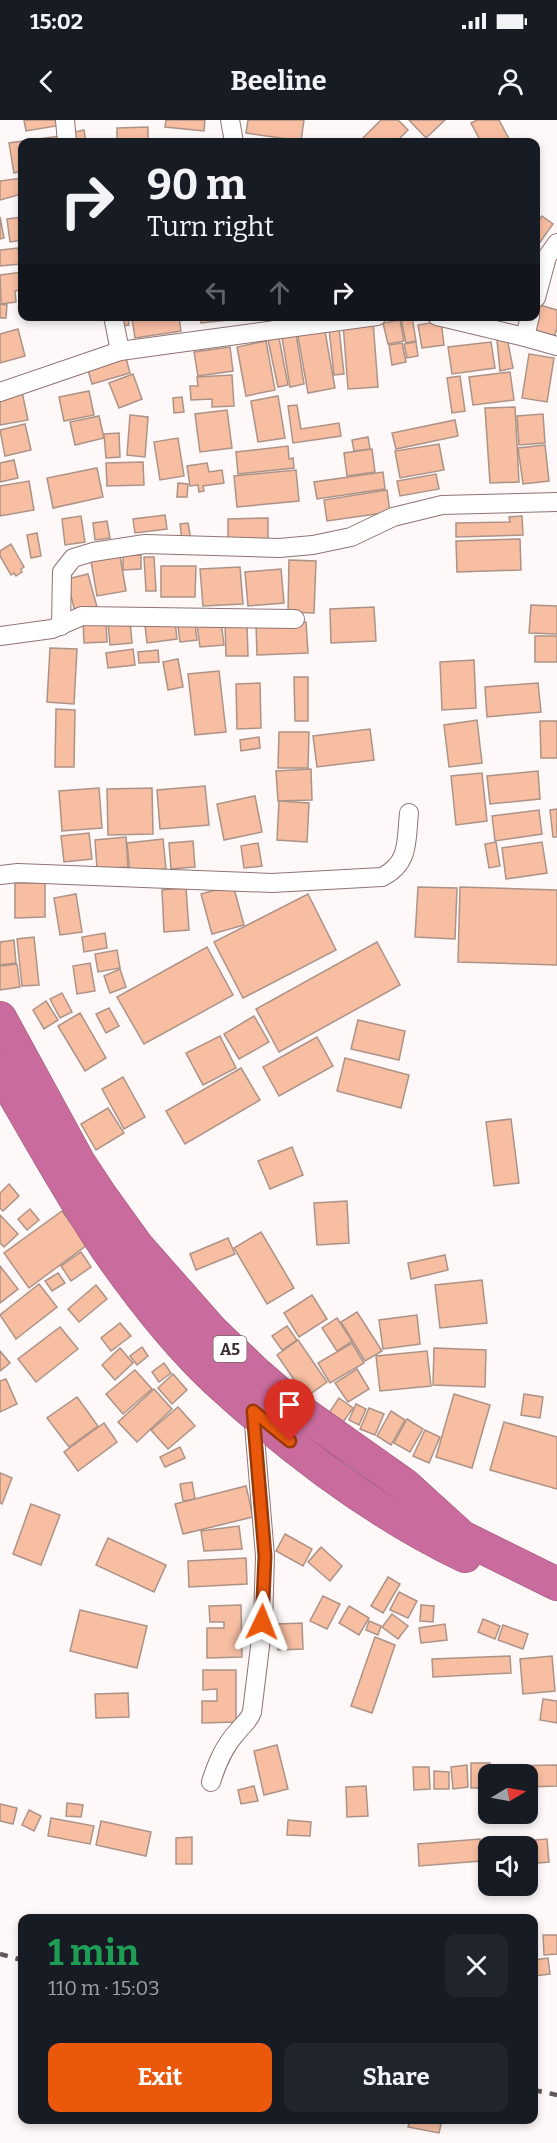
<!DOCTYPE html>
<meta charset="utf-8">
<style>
body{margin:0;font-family:Bitter,serif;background:#20242c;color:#f1f3f6;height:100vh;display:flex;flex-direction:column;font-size:22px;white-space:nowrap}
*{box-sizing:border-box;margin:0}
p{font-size:20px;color:#9ea1a6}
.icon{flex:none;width:33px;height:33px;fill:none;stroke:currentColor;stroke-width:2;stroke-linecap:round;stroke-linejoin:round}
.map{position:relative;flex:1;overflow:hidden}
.drawer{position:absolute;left:18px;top:1794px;width:520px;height:210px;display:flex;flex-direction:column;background:#171b24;border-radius:12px;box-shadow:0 3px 9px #0003}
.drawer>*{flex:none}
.guide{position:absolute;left:18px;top:18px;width:522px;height:183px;border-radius:12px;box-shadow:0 3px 9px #0003;background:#171b24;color:#f1f3f6;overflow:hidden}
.needle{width:39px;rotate:80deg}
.controls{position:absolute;left:478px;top:1644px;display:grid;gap:12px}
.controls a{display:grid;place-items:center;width:60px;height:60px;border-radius:12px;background:#171b24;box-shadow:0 3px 9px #0003;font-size:30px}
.pin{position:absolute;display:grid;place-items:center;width:51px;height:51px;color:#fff;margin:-62px -26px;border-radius:50% 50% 50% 0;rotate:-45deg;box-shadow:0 0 6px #0007}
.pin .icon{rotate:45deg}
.me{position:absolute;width:66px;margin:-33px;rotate:2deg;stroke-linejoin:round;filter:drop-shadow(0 0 4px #0008)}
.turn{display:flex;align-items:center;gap:21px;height:126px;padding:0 30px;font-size:27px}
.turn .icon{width:78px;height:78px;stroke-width:2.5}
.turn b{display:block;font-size:42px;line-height:51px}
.lanes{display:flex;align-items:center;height:57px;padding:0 30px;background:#0003;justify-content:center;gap:30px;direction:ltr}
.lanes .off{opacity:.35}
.round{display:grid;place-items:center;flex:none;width:63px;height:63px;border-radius:12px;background:#20242c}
.headline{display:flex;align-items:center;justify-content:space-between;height:102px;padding:0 30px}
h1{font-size:36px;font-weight:700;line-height:45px;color:#1e9e55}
.primary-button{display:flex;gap:12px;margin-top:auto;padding:12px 30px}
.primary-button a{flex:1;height:69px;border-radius:12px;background:#ea580c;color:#fff;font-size:24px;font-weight:700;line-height:69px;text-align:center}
.primary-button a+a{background:#20242c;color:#f1f3f6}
.status{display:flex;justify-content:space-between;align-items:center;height:42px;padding:0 30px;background:#171b24;direction:ltr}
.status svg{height:16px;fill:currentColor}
header{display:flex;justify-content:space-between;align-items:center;height:78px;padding:0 30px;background:#171b24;font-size:27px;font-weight:700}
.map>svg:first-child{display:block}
.building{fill:#f7bea2;stroke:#ad9387;stroke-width:1.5}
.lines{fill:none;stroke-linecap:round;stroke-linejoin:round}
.street-casing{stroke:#907373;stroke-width:20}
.highway-casing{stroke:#965575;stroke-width:34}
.street{stroke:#fff;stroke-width:18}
.highway{stroke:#c96b9d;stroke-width:33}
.rail{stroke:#625757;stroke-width:4.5;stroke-dasharray:8 8;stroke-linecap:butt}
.route-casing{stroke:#983908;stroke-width:15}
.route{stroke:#ea580c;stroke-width:10}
.labels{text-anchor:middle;stroke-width:5;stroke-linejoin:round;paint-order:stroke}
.shield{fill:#fff;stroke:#746b6b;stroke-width:1.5}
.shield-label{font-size:16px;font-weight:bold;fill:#382c2c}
</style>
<div class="status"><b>15:02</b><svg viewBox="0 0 49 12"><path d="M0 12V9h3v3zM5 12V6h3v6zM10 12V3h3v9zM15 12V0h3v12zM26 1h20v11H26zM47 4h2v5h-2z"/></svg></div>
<header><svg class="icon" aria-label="back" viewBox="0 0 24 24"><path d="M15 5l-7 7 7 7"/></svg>Beeline<svg class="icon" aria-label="person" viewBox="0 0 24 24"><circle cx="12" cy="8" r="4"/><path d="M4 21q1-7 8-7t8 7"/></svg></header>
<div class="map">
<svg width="557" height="2023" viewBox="0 0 557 2023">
<rect width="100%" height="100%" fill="#fef8f8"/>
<g class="building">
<polygon points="24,0 61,0 62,5 26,11"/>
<polygon points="166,0 205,0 204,11 165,7"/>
<polygon points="248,0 304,0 301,21 246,13"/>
<polygon points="381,0 398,0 408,10 396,22 359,22"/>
<polygon points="409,0 445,0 426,18"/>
<polygon points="477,0 499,0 509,19 503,22 481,22 471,3"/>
<polygon points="148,7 148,22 117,22 117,8"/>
<polygon points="84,10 86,22 72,22 70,13"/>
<polygon points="60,16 61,22 22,22 22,51 14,53 9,23"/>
<polygon points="22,58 22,74 0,80 0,61"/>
<polygon points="542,96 553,104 536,128 536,104"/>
<polygon points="0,97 4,118 0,119"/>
<polygon points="22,97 22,120 10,122 7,99"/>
<polygon points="18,128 20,144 0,146 0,130"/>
<polygon points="22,152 22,170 15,171 16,182 1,184 0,155"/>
<polygon points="0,184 7,185 6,198 0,198"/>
<polygon points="540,185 557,190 557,208 553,220 531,213"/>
<polygon points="119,196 128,196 129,205 120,206"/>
<polygon points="179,196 181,211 135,218 132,199"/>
<polygon points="200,196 227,196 228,200 201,203"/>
<polygon points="448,196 502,196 501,205"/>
<polygon points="412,197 416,221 406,223 401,199"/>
<polygon points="400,200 404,221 388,224 383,203"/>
<polygon points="373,201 378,267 348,269 343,203"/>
<polygon points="441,201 444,225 422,228 418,205"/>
<polygon points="324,206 335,268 308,273 297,211"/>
<polygon points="339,208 344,254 334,255 329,209"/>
<polygon points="18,209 25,236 0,243 0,214"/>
<polygon points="296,214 304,264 290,267 282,217"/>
<polygon points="279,218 288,265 278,267 268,220"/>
<polygon points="507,218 513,248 500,251 497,220"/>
<polygon points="266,221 275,270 246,276 237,227"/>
<polygon points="416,222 418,236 407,238 404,224"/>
<polygon points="491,222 495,248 452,254 448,227"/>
<polygon points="402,223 406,242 392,245 389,225"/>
<polygon points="230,227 233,251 198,256 194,232"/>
<polygon points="529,234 554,238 547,282 522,278"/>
<polygon points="126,238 130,253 92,264 88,250"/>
<polygon points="510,252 514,280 473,285 469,257"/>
<polygon points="133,254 142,279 119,288 109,263"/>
<polygon points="232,255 234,286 212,287 212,279 191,280 190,266 198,266 197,257"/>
<polygon points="460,256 465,291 452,293 447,258"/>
<polygon points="89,271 94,295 64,301 59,277"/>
<polygon points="22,272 28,300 0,305 0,277"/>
<polygon points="278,276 285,318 258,322 251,281"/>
<polygon points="182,277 184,292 174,293 173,278"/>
<polygon points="297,285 301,309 339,303 341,316 293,323 288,286"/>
<polygon points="515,287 519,362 490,363 485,288"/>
<polygon points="227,290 232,328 200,332 195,294"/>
<polygon points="543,294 545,323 519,325 517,296"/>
<polygon points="130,295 148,297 145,337 127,335"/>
<polygon points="99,296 104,318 75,325 70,302"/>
<polygon points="455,300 458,316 396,329 392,313"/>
<polygon points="25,304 31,330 5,336 0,310"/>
<polygon points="119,313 120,337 106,338 104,314"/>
<polygon points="368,317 370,329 354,331 352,320"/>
<polygon points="178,318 184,356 160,360 154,322"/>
<polygon points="439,324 444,350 400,358 395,331"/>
<polygon points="545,325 549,361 523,364 518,328"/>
<polygon points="288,326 289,339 293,338 294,348 238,354 236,332"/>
<polygon points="372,329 375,352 347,356 344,333"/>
<polygon points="14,340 18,358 0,362 0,343"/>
<polygon points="143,342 144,365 107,366 106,343"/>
<polygon points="207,343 209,352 222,350 224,363 203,366 204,371 199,372 198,365 190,366 187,346"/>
<polygon points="97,348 103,377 53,388 47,358"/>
<polygon points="296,350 299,381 237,387 234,356"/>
<polygon points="383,352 385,369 317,379 314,362"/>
<polygon points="436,354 439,369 400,376 397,361"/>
<polygon points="29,361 34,390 0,396 0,366"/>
<polygon points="178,363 188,364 187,377 177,377"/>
<polygon points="387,370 390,392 327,401 324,380"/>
<polygon points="165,395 167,409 135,413 133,399"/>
<polygon points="81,396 85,422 65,425 62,399"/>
<polygon points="522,396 523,415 456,417 456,403 510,402 509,397"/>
<polygon points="268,398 268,419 228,420 228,399"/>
<polygon points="107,401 110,418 95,420 93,403"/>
<polygon points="188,403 191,420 182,421 180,404"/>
<polygon points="37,413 41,436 31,438 27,415"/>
<polygon points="520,419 521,450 457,452 456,421"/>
<polygon points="11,424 24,447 21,449 22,452 16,456 14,453 11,455 0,436 0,431"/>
<polygon points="123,435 141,435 141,449 123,450"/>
<polygon points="120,436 126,471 97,476 91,441"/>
<polygon points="144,437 154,437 156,471 146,471"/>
<polygon points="289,440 316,441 314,493 288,492"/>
<polygon points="161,446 196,446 195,477 161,477"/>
<polygon points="240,447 243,484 203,486 200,449"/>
<polygon points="281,449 284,483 248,486 245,452"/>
<polygon points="88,454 97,487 75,492 67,459"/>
<polygon points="531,485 557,486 557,514 529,513"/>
<polygon points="374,487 376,521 331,523 330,489"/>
<polygon points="83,500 106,500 107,522 84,523"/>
<polygon points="130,501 132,523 110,525 108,503"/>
<polygon points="175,501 177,519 147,523 145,505"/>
<polygon points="221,501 224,525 200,527 197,504"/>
<polygon points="306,502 308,533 257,535 256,504"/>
<polygon points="195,504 197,520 180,522 178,506"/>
<polygon points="225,504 247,504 248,536 226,536"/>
<rect x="535" y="516" width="22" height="26"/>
<polygon points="50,528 77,529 74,584 47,582"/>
<polygon points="133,529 135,545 108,548 106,533"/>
<polygon points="158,530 159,542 139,543 138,532"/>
<polygon points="178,539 183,567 168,570 163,542"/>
<polygon points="474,540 476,588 442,590 440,542"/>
<polygon points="219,551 226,612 195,615 188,554"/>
<polygon points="294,557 308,557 308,601 295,601"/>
<polygon points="260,563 261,608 237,609 236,564"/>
<polygon points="538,563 541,592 487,597 485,567"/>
<polygon points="56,589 75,590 74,647 55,647"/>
<polygon points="477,600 482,643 449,647 444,605"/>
<polygon points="540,601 557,601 557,638 541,638"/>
<polygon points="370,609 374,640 317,647 313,616"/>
<polygon points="279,612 309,612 308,648 278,648"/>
<polygon points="259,617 260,628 241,631 240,620"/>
<polygon points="311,649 312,680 278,681 276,651"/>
<polygon points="538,651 540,679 490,684 487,656"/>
<polygon points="482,653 487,701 456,705 451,656"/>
<polygon points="205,666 209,705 160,709 157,670"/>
<polygon points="99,668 102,708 62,711 59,671"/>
<polygon points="152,668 153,714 108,715 107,669"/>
<polygon points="255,676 262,712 224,720 217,684"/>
<polygon points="279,681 309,683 307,722 277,720"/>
<polygon points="557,689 557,717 553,717 550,690"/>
<polygon points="539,690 542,714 495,721 492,696"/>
<polygon points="89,713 92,739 64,742 61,716"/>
<polygon points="126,717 128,747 97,749 95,720"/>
<polygon points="163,719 166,749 130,753 127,723"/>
<polygon points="193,721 195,747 171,749 169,723"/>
<polygon points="496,722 500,746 489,748 485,724"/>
<polygon points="542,722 547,753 506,759 502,728"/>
<polygon points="258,723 262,746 244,748 241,726"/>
<polygon points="15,763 45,763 45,797 15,798"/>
<polygon points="233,765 244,805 212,814 201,774"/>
<polygon points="418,767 457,768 455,819 415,817"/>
<polygon points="460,767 557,770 557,845 458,842"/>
<polygon points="186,768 189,810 164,812 162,770"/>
<polygon points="76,774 82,812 60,815 54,778"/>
<polygon points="308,774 336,830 243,878 214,822"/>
<polygon points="105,813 107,828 84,832 82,817"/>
<polygon points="34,817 39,865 22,866 17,819"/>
<polygon points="14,820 16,843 0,845 0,822"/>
<polygon points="377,822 400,865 279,932 256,889"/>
<polygon points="207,827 233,875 144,924 117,877"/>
<polygon points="117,830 120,848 98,852 95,834"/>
<polygon points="90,843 95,871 77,874 73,846"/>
<polygon points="17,844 20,867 0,870 0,846"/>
<polygon points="120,849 126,867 110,873 104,856"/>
<polygon points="62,873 72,892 60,898 50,879"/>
<polygon points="46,881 58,900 44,909 33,890"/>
<polygon points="109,888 119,906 106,913 96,894"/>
<polygon points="80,893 106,938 85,951 58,906"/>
<polygon points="254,896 269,922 239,939 224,914"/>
<polygon points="358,900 405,911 399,940 351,929"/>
<polygon points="220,916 236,948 203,965 186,933"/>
<polygon points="317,917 333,946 279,976 263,947"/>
<polygon points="345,938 409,955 401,988 337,971"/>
<polygon points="241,948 260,980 185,1024 166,991"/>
<polygon points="123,957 145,997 124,1009 102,969"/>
<polygon points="108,988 124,1013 96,1030 81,1004"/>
<polygon points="511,999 519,1063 494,1066 486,1002"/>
<polygon points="292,1027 303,1055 270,1069 258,1041"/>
<polygon points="9,1064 19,1076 3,1091 0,1088 0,1073"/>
<polygon points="347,1081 349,1123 317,1125 314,1083"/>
<polygon points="30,1089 39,1100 27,1110 18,1099"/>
<polygon points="62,1091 87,1125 29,1168 4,1133"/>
<polygon points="0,1095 18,1114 4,1127 0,1123"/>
<polygon points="261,1112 294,1168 267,1184 234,1128"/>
<polygon points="228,1118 235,1134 196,1150 190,1134"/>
<polygon points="81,1132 91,1147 71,1161 61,1146"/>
<polygon points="445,1135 448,1150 411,1159 408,1143"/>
<polygon points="0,1146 18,1169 0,1183"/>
<polygon points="58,1153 65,1163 52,1171 45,1161"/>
<polygon points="482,1160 487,1203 440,1208 435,1165"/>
<polygon points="39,1164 57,1187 16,1219 0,1195"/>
<polygon points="96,1165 107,1179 79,1202 68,1189"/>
<polygon points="312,1175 327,1199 299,1217 284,1193"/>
<polygon points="357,1192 382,1231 365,1241 341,1202"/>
<polygon points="417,1195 420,1224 383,1229 379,1200"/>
<polygon points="337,1198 352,1221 337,1231 322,1208"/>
<polygon points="120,1203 131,1216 111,1231 101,1218"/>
<polygon points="287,1206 297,1220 282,1230 272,1216"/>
<polygon points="60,1207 78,1229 36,1262 18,1239"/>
<polygon points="298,1220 327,1262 306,1277 277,1235"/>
<polygon points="352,1223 364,1243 330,1263 318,1243"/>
<polygon points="142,1227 148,1236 137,1245 130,1236"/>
<polygon points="120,1228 133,1243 115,1260 102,1245"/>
<polygon points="434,1228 486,1230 485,1267 433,1265"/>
<polygon points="0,1231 10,1243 0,1251"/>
<polygon points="427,1231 431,1266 380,1271 376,1236"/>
<polygon points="164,1243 171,1253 159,1262 152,1252"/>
<polygon points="357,1249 369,1269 348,1282 335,1263"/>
<polygon points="135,1250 152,1269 123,1294 106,1274"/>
<polygon points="173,1254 187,1270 172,1284 158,1268"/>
<polygon points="6,1259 17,1284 0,1292 0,1261"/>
<polygon points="154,1269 172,1289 137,1322 118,1302"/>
<polygon points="454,1274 490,1285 472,1348 436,1337"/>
<polygon points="524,1274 543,1277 540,1298 521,1295"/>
<polygon points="77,1277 98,1306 69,1327 47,1298"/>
<polygon points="339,1278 353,1288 341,1305 327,1296"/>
<polygon points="356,1284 366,1289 359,1305 349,1300"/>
<polygon points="178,1287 195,1306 168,1329 151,1310"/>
<polygon points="369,1288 384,1294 375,1315 360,1309"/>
<polygon points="391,1291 405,1300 391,1325 377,1316"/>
<polygon points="407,1299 423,1309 410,1332 394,1323"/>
<polygon points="504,1302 557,1317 557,1369 490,1350"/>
<polygon points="104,1303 117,1322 78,1351 64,1332"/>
<polygon points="425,1310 440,1317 429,1343 413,1336"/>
<polygon points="180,1327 185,1338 165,1347 160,1337"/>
<polygon points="0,1353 12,1358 2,1384 0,1383"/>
<polygon points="192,1362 195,1379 183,1381 180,1364"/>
<polygon points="246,1366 253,1397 183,1414 175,1384"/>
<polygon points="31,1384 60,1395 41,1445 13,1434"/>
<polygon points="239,1406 242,1429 204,1431 201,1411"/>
<polygon points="285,1414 312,1429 303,1446 276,1431"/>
<polygon points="108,1418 166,1445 154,1472 96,1445"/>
<polygon points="321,1427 342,1446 330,1461 308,1442"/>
<polygon points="246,1438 247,1464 189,1467 188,1441"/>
<polygon points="388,1457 400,1464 383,1493 371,1486"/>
<polygon points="399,1472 417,1481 408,1498 390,1490"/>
<polygon points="323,1476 340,1484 327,1509 310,1501"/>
<polygon points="241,1485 242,1537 207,1538 207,1508 224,1508 224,1502 210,1502 209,1486"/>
<polygon points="421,1485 434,1486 433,1502 420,1501"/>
<polygon points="349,1486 369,1498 359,1515 339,1503"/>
<polygon points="80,1490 147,1506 137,1548 70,1531"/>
<polygon points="392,1494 408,1506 398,1519 382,1507"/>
<polygon points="483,1499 500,1506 495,1519 478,1512"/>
<polygon points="369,1501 381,1506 378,1515 366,1510"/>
<polygon points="302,1503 303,1529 278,1530 277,1504"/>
<polygon points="445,1504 447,1520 421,1523 419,1508"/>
<polygon points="503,1505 528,1514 523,1529 498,1520"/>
<polygon points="375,1517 395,1525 372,1593 351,1586"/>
<polygon points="510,1536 511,1553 433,1557 432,1539"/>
<polygon points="552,1536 555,1571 523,1574 520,1539"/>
<polygon points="203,1550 236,1550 236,1602 202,1603 202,1581 217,1581 217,1569 203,1570"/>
<polygon points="128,1573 129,1597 96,1598 95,1574"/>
<polygon points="543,1579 557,1581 557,1603 540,1600"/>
<polygon points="277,1625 288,1669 264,1675 254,1631"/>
<polygon points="471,1643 490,1643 489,1668 471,1668"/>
<polygon points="467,1645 468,1667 453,1669 451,1647"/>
<polygon points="557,1645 557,1666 528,1667 528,1654 506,1654 506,1646"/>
<polygon points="413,1647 429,1647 430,1669 414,1670"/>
<polygon points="434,1651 449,1652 449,1669 434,1669"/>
<polygon points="254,1666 258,1681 241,1684 238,1670"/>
<polygon points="366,1666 368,1696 347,1697 346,1667"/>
<polygon points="67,1683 83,1685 81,1697 66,1696"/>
<polygon points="0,1684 17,1688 13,1704 0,1701"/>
<polygon points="29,1690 41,1696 34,1711 22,1705"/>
<polygon points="51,1698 94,1706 90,1724 48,1716"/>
<polygon points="288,1700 311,1702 310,1716 287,1715"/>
<polygon points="101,1701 151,1712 146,1736 96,1725"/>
<polygon points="192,1717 192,1744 176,1744 176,1718"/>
<polygon points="480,1719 481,1741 419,1746 418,1724"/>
<polygon points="547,1719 549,1742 528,1744 528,1726 489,1726 489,1747 487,1724"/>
<polygon points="543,1815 557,1815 557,1834 544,1835"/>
<polygon points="548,1838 550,1854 534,1856 534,1840"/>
<polygon points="410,2000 442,2000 439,2013 408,2007"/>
</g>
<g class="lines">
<g class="street-casing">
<g id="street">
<polyline points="65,0 67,22"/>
<polyline points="230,0 234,22"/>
<polyline points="536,178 547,137 557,123"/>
<polyline points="113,196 120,231"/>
<polyline points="437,196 525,217 530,196"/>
<polyline points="525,217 557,226"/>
<polyline points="0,272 120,231 377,196"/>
<polyline points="61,506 62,452 73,438 93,432 145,424 279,428 313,425 351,417 393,397 442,385 557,382"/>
<polyline points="0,516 52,509 82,496 295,499"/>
<path d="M0,755L18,753L272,763L382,757C410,743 406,721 409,693"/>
<path d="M211,1662C217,1643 224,1626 238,1611C244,1603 249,1601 252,1592L263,1502L265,1436L253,1293"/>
</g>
</g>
<g class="highway-casing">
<g id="highway">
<polyline points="0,898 78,1041 101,1076 137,1126 212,1211 257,1254 300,1291 406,1366 462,1417 557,1464"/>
<path d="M0,950C35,1010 68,1071 107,1129C139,1175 176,1223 217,1261C290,1328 375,1393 465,1436"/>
</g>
</g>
<use href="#street" class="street"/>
<use href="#highway" class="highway"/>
<g class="rail">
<polyline points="0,1834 22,1840"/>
<polyline points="534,1970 557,1975"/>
</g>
</g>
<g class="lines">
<g class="route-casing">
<polyline id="route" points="262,1502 265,1436 253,1291 290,1321"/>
</g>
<use href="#route" class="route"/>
</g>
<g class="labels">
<rect class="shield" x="213.5" y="1216" width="33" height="26" rx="4.5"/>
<g class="shield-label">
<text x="230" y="1235">A5</text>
</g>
</g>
</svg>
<div class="controls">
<a><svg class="needle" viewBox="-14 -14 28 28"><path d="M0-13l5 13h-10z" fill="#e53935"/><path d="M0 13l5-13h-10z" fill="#9ea1a6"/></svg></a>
<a><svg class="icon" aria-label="sound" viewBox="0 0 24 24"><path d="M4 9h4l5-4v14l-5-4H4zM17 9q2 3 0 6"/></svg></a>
</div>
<div class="pin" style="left:290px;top:1321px;background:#d93025"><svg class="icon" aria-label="arrive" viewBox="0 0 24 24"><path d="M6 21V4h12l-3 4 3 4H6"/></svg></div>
<svg class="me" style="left:262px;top:1502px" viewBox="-20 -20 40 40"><path d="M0-17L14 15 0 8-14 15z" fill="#ea580c" stroke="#fff" stroke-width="4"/></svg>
<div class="guide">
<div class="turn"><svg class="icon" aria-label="right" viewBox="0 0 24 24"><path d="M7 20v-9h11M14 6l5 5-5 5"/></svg><div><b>90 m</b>Turn right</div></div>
<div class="lanes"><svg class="icon off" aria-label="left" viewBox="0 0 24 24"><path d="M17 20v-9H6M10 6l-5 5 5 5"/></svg><svg class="icon off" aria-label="ahead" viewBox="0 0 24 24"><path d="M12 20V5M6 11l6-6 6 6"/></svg><svg class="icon" aria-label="right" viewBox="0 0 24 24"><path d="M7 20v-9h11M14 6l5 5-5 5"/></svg></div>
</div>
<section class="drawer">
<div class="headline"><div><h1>1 min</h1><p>110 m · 15:03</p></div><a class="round"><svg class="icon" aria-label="close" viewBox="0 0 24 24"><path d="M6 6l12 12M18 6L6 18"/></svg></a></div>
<div class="primary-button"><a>Exit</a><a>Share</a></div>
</section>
</div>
